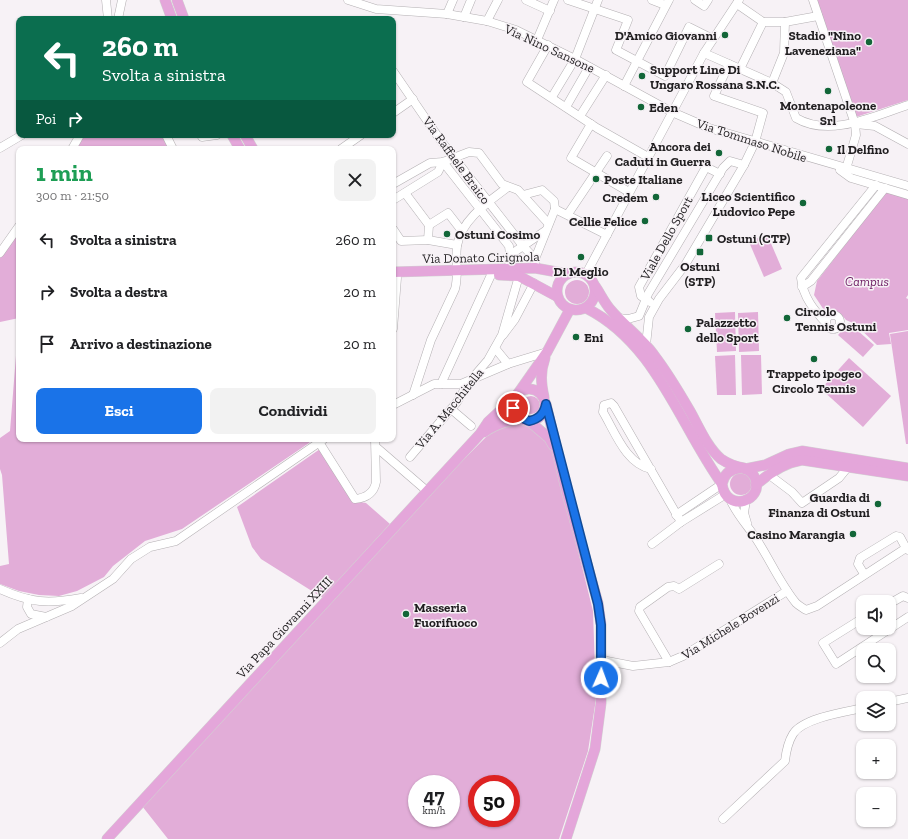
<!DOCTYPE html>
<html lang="it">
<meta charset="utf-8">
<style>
body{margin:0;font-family:"Zilla Slab",serif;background:#f2f2f2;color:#202124;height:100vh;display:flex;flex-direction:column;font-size:15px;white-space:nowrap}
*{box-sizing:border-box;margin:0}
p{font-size:13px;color:#757577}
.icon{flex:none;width:22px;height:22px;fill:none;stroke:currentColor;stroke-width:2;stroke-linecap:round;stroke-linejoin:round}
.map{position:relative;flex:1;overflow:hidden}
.side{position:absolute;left:16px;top:146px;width:380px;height:296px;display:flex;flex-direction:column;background:#fff;border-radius:8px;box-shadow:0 1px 3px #0004}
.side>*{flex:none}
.guide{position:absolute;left:16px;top:16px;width:380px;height:122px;border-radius:8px;box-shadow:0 1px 3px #0004;background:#0b6e4f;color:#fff;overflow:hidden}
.buttons{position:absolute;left:856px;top:595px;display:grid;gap:8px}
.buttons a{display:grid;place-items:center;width:40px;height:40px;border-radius:8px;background:#fff;box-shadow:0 1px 3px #0004;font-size:20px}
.speed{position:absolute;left:408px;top:775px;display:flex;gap:8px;font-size:20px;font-weight:700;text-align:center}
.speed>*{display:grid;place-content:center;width:52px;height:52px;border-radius:50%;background:#fff;box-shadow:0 1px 3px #0004;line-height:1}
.speed small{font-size:10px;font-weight:400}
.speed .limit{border:6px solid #d22;background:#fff;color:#111}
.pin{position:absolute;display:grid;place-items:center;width:34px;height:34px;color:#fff;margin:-17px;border:2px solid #fff;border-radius:50%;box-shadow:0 1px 4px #0007}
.me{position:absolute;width:44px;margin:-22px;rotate:2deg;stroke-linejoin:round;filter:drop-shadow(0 0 3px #0008)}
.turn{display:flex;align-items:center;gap:14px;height:84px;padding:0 20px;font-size:18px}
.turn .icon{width:52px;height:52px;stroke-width:2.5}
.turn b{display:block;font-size:28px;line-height:34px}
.then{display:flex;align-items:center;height:38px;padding:0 20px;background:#0003;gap:8px;font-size:15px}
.round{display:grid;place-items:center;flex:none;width:42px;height:42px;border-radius:8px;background:#f2f2f2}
.head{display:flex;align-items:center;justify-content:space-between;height:68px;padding:0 20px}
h1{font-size:24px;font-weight:700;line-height:30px;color:#1e9e55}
.button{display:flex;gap:8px;margin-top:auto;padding:8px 20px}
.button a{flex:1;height:46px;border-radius:8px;background:#1a73e8;color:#fff;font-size:16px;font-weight:700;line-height:46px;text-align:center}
.button a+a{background:#f2f2f2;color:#202124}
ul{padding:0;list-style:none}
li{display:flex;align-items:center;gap:12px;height:52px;padding:0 20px}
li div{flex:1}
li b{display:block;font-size:15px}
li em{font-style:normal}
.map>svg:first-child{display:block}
.green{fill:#e2add8;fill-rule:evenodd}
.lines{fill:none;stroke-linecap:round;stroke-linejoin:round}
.minor-casing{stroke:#b4b0b3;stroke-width:9}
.major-casing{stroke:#d2d2d2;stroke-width:11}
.minor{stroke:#fff;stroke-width:8}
.major{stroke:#e4a6da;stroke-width:10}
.route-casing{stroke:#114b97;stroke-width:10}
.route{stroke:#1a73e8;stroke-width:7}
.poi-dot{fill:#126638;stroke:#f7f2f6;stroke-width:1.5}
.labels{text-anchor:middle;stroke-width:3;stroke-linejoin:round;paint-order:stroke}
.poi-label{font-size:13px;font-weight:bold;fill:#201e20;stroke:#f7f2f6;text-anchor:start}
.street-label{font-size:13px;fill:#201e20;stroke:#f7f2f6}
.park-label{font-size:13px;font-style:italic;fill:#6b1a61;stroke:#f7f2f6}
</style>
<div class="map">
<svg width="908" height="839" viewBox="0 0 908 839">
<rect width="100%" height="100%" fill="#f7f2f6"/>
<g class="green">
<polygon points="816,0 908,0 908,100 856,117"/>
<polygon points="84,135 162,135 170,149 76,149"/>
<polygon points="886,192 908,199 908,295 906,298 908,299 908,330 889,333 891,344 877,345 855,324 846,320 841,314 824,310 814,295 817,281"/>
<polygon points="19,232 19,439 311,439 309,443 182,529 145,541 113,566 104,577 77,591 59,596 39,595 19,591 0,584 0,566 9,564 2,475 0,469 0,438 10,431 19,318 0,322 0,258"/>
<polygon points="767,234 782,269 764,277 749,242"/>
<circle cx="577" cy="292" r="12"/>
<polygon points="735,312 736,351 717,352 715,313"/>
<polygon points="758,312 759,351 739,352 738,313"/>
<polygon points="849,323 874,345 863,357 838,335"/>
<polygon points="908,331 908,444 906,444 890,334"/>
<polygon points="735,355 736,395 717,395 715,356"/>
<polygon points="741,355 761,355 762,394 742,395"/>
<polygon points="849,358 891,396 863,427 821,389"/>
<circle cx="531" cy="405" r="9"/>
<path d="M518,423L539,431L554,454L593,611L596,699L588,751L559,839H168L142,806L442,481L486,437L500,427ZM417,784H451V818H417ZM477,784H511V818H477Z"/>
<polygon points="320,449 355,501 366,503 390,524 323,598 261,559 252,547 237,507"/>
<circle cx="741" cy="484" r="11"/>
</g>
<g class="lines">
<g class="minor-casing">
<g id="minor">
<polyline points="106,0 108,19"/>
<polyline points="348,0 376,9 447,14 487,21 516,30 575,59 672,112 709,128 908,186"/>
<polyline points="526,0 550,11"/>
<polyline points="568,0 628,20 616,50 665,76 689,27 713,39"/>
<polyline points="652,0 665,5"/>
<polyline points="695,0 704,6 708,0"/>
<polyline points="813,0 855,124 856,135 846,169"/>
<polyline points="737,4 763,22 785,22 818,16"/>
<polyline points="447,14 453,0"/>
<polyline points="464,17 471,0"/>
<polyline points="118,19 122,0"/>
<polyline points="487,21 498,0"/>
<polyline points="537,40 554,0"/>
<polyline points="548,45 527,82 597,128 648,157"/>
<path d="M704,53L772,83L786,92L796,118C830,138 874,116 908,105"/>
<polyline points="740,69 763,22"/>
<polyline points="393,71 441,141 523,246 545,231"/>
<polyline points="772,83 784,53 785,22"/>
<polyline points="624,86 669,0"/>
<polyline points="552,97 575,59 598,0"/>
<polyline points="566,107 589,67"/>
<polyline points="393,113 413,99"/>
<polyline points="580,116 606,75"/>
<polyline points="591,124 571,158 629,192"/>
<polyline points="856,124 875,126 908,144"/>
<polyline points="166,135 173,149"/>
<polyline points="201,135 202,137 217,135"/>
<polyline points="0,148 22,135"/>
<polyline points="72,149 80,135"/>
<polyline points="341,149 361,135"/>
<polyline points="443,162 509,246 510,255"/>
<polyline points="840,170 851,178 908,195"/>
<polyline points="393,184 430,163 443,162 469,152 479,153 502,184 518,190 548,223"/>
<polyline points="405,193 429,225 428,240"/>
<polyline points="523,195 542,190 554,201 555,209"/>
<polyline points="393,200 438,172 443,162"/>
<polyline points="555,209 607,235"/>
<polyline points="568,214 607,156"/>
<polyline points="429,225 448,213 462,231"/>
<polyline points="393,229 401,241 428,240 457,245"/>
<polyline points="0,253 19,226"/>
<polyline points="535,259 555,209"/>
<polyline points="509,269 510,255 523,246 535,259 535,268"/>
<polyline points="586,274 704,53 739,0"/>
<polyline points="802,287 811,281 885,188"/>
<polyline points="650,302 641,296 639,287 706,167 720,174"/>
<circle cx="833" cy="322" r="7"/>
<polyline points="618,318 628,319 639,316 648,294 723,168 730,161 744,165"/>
<path d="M826,323C814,310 803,297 801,278L876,185"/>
<polyline points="393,329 397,278"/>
<polyline points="503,335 515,319 534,283"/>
<polyline points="646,345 649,317 659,299 685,265 744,165 755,142 763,113 714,96 729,64"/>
<polyline points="495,348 508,364"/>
<polyline points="441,384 491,275"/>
<path d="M413,395L431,340L455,289C459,275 455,260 457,246C461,220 488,202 508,187"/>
<polyline points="393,405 434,384 461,384 508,364 547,352"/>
<polyline points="451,409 471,426"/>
<path d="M317,439L355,499C366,498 374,493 376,482L375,439"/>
<polyline points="376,447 427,491"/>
<polyline points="410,457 457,402 469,382 488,360 502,335 519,276"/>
<path d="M651,469C626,464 615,432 603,412L604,405L611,403L614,406L681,522"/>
<polyline points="768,474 792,492 802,503 839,478 848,467"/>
<path d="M730,499C736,514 748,526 757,540C770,560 781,585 796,603C799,606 803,608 806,610L817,606L906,548L908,550"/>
<polyline points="746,500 744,513 747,523"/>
<polyline points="676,515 722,484"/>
<polyline points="652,544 681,522 726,494"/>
<polyline points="864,574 858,564 860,558 896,536 900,537 906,548"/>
<path d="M0,589C31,603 48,604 81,598"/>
<polyline points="28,599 27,607 31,614 46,617"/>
<polyline points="889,604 903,596 908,598"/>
<polyline points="863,618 823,643 836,664 908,617"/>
<polyline points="0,643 18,629 72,606 113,579 131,559 150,547 176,541 324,439"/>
<polyline points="602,660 633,666 669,662 683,656 787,591"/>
<polyline points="669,662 639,611 640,607 668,587 674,586 679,589 719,564"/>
<polyline points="889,702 908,698"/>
<path d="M723,819L785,761C786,752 788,742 793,734C803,718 845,712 863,708"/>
</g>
</g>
<g class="major-casing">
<g id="major">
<polyline points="165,0 172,19"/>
<polyline points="177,0 184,19"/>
<polyline points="232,135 240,149"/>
<polyline points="245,135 253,149"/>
<circle cx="576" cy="291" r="19"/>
<polyline points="393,272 535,268 568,274"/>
<polyline points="499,275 519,276 558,297"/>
<path d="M595,286C600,293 604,302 610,309C623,325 642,338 654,355C667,372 679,392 690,411C699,427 707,447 721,459C727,463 737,467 744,468C749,470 753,473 755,478C765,501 726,514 722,484C724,474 730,469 740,468"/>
<path d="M586,308C656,343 679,424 722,484"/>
<circle cx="529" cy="405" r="16"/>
<polyline points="519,392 547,352 570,309"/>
<path d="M544,397C541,383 540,372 545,358"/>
<polyline points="546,404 567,493 598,603 601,625 601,703 595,749 566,839"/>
<polyline points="529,421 549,438 553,445"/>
<path d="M484,432C496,424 507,420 522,419"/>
<polyline points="745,469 765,465 789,454 802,451 908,468"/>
<path d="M756,485C769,473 783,463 802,460L908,476"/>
<polyline points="107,839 480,434 488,422 514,398"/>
</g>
</g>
<use href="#minor" class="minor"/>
<use href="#major" class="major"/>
</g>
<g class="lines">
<g class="route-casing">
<path id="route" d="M513,408L518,416L529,421C539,419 544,414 546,404L598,604L601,625V678"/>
</g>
<use href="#route" class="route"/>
</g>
<g class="poi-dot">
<circle cx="725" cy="35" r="4"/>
<circle cx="869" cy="42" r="4"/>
<circle cx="642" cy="76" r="4"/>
<circle cx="828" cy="91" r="4"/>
<circle cx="641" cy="107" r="4"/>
<circle cx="829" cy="149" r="4"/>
<circle cx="719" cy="153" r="4"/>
<circle cx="596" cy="179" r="4"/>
<circle cx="656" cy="197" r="4"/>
<circle cx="803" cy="203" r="4"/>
<circle cx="645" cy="221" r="4"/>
<circle cx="447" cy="234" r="4"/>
<rect x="705" y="234" width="8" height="8" rx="2"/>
<rect x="696" y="248" width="8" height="8" rx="2"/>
<circle cx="581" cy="257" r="4"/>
<circle cx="787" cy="318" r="4"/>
<circle cx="688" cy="329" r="4"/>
<circle cx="576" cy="337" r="4"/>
<circle cx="814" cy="359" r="4"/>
<circle cx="878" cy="504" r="4"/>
<circle cx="853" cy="534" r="4"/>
<circle cx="406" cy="614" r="4"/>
</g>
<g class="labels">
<g class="poi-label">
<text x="717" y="40" text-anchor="end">D'Amico Giovanni</text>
<text x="861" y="40" text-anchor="end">Stadio "Nino<tspan x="861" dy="15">Laveneziana"</tspan></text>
<text x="650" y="74">Support Line Di<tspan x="650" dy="15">Ungaro Rossana S.N.C.</tspan></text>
<text x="828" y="110" text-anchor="middle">Montenapoleone<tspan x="828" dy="15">Srl</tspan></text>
<text x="649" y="112">Eden</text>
<text x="711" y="151" text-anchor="end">Ancora dei<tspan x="711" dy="15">Caduti in Guerra</tspan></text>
<text x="837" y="154">Il Delfino</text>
<text x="604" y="184">Poste Italiane</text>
<text x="795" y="201" text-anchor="end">Liceo Scientifico<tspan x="795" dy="15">Ludovico Pepe</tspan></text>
<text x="648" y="202" text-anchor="end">Credem</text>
<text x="637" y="226" text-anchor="end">Cellie Felice</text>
<text x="455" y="239">Ostuni Cosimo</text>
<text x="717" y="243">Ostuni (CTP)</text>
<text x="700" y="271" text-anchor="middle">Ostuni<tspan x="700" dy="15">(STP)</tspan></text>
<text x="581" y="276" text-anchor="middle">Di Meglio</text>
<text x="795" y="316">Circolo<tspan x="795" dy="15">Tennis Ostuni</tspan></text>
<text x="696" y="327">Palazzetto<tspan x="696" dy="15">dello Sport</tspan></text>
<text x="584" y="342">Eni</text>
<text x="814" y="378" text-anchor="middle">Trappeto ipogeo<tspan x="814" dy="15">Circolo Tennis</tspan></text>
<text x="870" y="502" text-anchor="end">Guardia di<tspan x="870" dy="15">Finanza di Ostuni</tspan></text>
<text x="845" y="539" text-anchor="end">Casino Marangia</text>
<text x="414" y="612">Masseria<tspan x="414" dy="15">Fuorifuoco</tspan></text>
</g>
<g class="street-label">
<text transform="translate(550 48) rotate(25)" y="5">Via Nino Sansone</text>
<text transform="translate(752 140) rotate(18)" y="5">Via Tommaso Nobile</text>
<text transform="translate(457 160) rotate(54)" y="5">Via Raffaele Braico</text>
<text transform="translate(666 238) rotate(-61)" y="5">Viale Dello Sport</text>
<text transform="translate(481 257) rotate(-1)" y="5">Via Donato Cirignola</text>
<text transform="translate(449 408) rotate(-51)" y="5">Via A. Macchitella</text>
<text transform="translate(730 626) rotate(-32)" y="5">Via Michele Bovenzi</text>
<text transform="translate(284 627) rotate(-47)" y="5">Via Papa Giovanni XXIII</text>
</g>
<g class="park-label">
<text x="867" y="286">Campus</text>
</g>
</g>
</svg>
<div class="buttons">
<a><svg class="icon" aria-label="sound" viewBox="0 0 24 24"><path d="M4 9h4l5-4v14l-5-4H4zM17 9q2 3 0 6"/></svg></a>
<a><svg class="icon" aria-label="search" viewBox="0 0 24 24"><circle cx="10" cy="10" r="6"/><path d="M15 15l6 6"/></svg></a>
<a><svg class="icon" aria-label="layers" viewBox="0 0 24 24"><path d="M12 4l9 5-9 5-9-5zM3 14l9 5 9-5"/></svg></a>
<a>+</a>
<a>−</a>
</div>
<div class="speed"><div>47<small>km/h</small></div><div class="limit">50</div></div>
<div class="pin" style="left:513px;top:408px;background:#d93025"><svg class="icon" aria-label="arrive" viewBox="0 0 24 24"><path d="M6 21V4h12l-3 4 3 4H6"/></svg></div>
<svg class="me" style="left:601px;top:678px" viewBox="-20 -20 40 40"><circle r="17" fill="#1a73e8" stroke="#fff" stroke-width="3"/><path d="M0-11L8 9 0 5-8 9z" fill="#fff"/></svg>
<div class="guide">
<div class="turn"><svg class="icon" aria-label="left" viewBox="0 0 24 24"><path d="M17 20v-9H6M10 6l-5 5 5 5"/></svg><div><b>260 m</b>Svolta a sinistra</div></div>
<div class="then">Poi<svg class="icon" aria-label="right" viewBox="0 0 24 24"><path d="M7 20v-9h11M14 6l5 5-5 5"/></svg></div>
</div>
<section class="side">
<div class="head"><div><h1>1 min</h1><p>300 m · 21:50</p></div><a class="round"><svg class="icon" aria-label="close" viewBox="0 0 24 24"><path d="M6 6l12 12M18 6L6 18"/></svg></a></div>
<ul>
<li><svg class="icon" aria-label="left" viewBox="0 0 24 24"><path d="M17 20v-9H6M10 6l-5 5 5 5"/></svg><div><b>Svolta a sinistra</b></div><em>260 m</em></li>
<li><svg class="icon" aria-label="right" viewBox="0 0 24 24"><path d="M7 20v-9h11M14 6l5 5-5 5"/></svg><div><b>Svolta a destra</b></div><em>20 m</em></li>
<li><svg class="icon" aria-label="arrive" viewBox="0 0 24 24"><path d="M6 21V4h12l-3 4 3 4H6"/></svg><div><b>Arrivo a destinazione</b></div><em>20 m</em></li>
</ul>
<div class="button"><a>Esci</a><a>Condividi</a></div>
</section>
</div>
